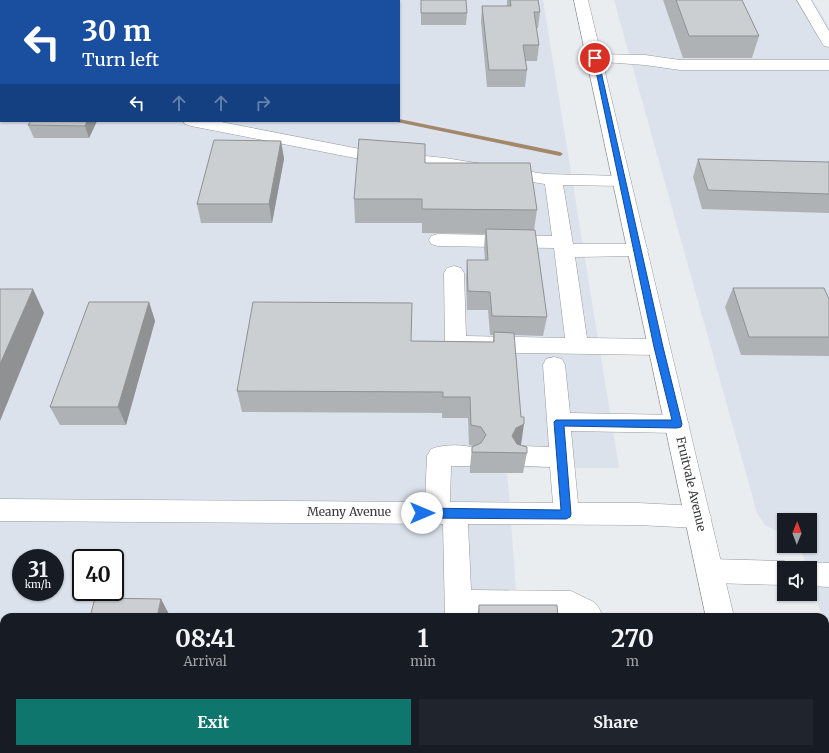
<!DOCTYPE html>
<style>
body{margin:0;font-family:Merriweather,serif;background:#20242c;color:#f1f3f6;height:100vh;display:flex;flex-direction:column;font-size:15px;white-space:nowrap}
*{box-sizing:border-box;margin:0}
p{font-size:13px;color:#9ea1a6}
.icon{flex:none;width:22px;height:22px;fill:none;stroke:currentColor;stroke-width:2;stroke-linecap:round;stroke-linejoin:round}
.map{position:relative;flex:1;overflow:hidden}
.side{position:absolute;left:0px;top:613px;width:829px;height:140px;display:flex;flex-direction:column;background:#171b24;border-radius:12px 12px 0 0;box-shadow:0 1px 3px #0004}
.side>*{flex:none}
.guide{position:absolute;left:0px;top:0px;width:400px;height:122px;box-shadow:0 1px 3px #0004;background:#1a4fa0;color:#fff;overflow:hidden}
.needle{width:26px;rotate:1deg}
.controls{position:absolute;left:777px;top:513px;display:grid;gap:8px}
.controls a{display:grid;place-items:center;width:40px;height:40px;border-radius:0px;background:#171b24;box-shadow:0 1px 3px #0004;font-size:20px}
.speed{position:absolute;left:12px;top:549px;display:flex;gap:8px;font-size:20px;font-weight:700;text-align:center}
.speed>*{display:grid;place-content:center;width:52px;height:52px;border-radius:50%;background:#171b24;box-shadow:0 1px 3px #0004;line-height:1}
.speed small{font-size:10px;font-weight:400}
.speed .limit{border:2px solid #111;border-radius:6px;background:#fff;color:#111}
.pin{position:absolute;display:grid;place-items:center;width:34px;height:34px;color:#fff;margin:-17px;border:2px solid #fff;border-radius:50%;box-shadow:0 1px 4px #0007}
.me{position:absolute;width:44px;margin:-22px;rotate:90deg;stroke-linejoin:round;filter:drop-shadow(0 0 3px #0008)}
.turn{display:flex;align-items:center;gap:14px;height:84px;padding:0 16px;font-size:18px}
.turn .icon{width:52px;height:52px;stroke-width:2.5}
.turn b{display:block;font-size:28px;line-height:34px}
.lanes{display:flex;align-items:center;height:38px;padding:0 16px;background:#0003;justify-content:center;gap:20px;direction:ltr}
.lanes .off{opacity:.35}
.eta{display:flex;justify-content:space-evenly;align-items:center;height:68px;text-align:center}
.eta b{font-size:24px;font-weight:700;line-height:28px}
.cta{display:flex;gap:8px;margin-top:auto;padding:8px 16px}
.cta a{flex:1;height:46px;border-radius:0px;background:#0f766e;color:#fff;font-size:16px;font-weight:700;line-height:46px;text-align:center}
.cta a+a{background:#20242c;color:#f1f3f6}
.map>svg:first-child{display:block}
.built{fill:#dbe2ec;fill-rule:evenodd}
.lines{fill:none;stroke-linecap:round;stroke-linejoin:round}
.stream{fill:#a38768;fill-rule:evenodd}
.minor-casing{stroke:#989a9e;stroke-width:1}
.major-casing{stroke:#989a9e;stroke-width:1}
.minor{fill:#fff;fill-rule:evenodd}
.major{fill:#fff;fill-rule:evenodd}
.wall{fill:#afb2b5}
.shaded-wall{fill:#8f9193}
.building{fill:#cccfd2;stroke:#8f9193}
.route{fill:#1a73e8;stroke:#114b97}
.labels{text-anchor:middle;stroke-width:3;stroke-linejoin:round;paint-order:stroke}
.street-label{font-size:12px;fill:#393a3c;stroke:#fff}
</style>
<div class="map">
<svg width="829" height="753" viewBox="0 0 829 753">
<rect width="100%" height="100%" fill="#eaedf0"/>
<g class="built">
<path d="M0,0H543L619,468H507L518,617H4V749H527L528,753H0ZM1,1H399V121H1ZM21,558H55V592H21ZM81,558H115V592H81Z"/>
<polygon points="614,0 813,0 829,27 829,753 825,753 824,749 825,749 825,617 822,617 810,577 810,568 807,568 800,546 810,546 810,520 784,520 784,535 765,525 757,513"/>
</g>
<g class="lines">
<g class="stream">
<rect x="0" y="48" width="1" height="2"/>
<polygon points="399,119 560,152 563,154 560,156 397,122 396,121 399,121"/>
</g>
<g class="minor-casing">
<g id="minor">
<polygon points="797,0 811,0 829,31 829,47 824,46 822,43"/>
<polygon points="595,54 645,55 680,60 829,60 829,70 680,70 645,65 590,61 588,58 590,55"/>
<polygon points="183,121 216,121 365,150 445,158 545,174 622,176 628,177 631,181 628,185 622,186 563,185 573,244 638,244 645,245 648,250 645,255 638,256 575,257 587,338 658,339 666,341 669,347 666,353 658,355 456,352 448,350 445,344 444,273 447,268 454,266 461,268 464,273 466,336 565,338 554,248 438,246 431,244 429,240 431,236 438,234 552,236 545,184 445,168 365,160 191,126 185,124"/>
<path d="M554,357L562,359L565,365L570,413L677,415L685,417L689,424L685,431L677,433L571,431L578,503H638L698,506L707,509L711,517L707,525L698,528L638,525L468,524L471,590L571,591L594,602L599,608L603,617L472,615L471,617H445L443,524L0,521V499L425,502L427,456L431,449C445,444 464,444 478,449L482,456L478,463L470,466H451L450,502L553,503L550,467L522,466L514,463L510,456L514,449L522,446L549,447L543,365L546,359Z"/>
<polygon points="710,559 784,561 793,564 795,568 784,568 784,585 710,583 701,580 697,571 701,562"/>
<polygon points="810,562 829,563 829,587 810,586 810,568 800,568 801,565"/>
<rect x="447" y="749" width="30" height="4"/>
<rect x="595" y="749" width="30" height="4"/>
</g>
</g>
<g class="major-casing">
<g id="major">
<polygon points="574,0 588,0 734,617 706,617"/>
<polygon points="736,749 766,749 767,753 737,753"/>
</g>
</g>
<use href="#minor" class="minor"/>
<use href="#major" class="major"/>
</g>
<g class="wall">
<polygon points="421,0 467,13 466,25 421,25"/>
<polygon points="507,0 538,0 540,12 538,28 536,28 539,45 537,61 525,61 527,70 525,87 487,87 481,22 482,6 507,6"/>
<polygon points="663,0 742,0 759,36 752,58 683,58"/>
<polygon points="97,121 89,138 34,138 28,125"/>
<polygon points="281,141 284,159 272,223 201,223 197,204"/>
<polygon points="698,159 829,162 829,213 702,209 693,177"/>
<polygon points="425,163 537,210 534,230 547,317 543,336 514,335 521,445 520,445 527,453 523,473 470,473 470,467 472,447 474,446 469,445 468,418 442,418 442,413 242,412 237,391 411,341 493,342 493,335 490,335 488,310 467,310 466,279 467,260 485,260 484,248 485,234 422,233 422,223 355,223 354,199"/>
<polygon points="733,288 829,299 829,356 741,355 725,307"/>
<polygon points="149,302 155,321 126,425 60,425 50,407"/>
<polygon points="479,605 558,617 477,617"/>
<polygon points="482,749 572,749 573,751 571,753 483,753"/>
</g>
<g class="shaded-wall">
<polygon points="199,0 205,0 206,1 199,1"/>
<polygon points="87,121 97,121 89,138 85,126"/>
<polygon points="281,141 284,159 272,223 269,204"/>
<polygon points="33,289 44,313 0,421 0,364"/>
<polygon points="149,302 155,321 126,425 118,407"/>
<polygon points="524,424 521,445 513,448 512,436 516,428"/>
<polygon points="161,599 169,614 168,617 157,617"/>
<polygon points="129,749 141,749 140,753 128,753"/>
<rect x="316" y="749" width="4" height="4"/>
</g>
<g class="building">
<polygon points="123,0 199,0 199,1 122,1"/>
<rect x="247" y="0" width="134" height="1"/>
<polygon points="421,0 466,0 467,13 421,13"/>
<polygon points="510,0 538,0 540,12 534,12 539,45 523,45 527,70 489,70 482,6 511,6"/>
<polygon points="676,0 742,0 759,36 689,36"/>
<polygon points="31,121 87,121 85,126 28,125"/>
<polygon points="359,139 425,144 425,163 530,163 537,210 422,209 422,199 354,199"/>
<polygon points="214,140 281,141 269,204 197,204"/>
<polygon points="698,159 829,162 829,194 708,190"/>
<polygon points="486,229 535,230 547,317 492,316 490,292 468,291 467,260 488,260"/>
<polygon points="733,288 824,288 829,299 829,337 749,337"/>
<polygon points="0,289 33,289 0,364"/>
<polygon points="89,302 149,302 118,407 50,407"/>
<polygon points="253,302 412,303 411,341 494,342 494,332 514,333 521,417 524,417 524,424 516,428 512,436 517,444 527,447 527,453 472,452 472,447 481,443 486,435 481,427 471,425 470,397 443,397 443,392 237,391"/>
<polygon points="95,598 161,599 157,617 90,617"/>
<polygon points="479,605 557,605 558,617 479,617"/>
<polygon points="55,749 129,749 128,753 53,753"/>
<rect x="236" y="749" width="80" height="4"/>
<polygon points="485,749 572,749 573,751 485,750"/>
</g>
<polygon class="route" points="593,57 598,58 663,347 682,424 681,427 677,428 564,426 571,514 570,517 566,519 422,518 418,516 416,513 418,510 422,508 561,510 554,422 556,420 672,420 654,347"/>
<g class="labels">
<g class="street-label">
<text transform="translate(691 484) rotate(77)" y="4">Fruitvale Avenue</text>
<text x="349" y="516">Meany Avenue</text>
</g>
</g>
</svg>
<div class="controls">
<a><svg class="needle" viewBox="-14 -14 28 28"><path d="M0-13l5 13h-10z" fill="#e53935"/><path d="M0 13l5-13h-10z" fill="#9ea1a6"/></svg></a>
<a><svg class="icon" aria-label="sound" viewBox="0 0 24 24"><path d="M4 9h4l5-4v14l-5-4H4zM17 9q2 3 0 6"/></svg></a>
</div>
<div class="speed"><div>31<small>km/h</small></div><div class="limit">40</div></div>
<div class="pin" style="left:595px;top:58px;background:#d93025"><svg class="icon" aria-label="arrive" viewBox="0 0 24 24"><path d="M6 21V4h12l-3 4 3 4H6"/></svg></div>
<svg class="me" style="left:422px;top:513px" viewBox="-20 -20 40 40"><circle r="19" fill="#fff"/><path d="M0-13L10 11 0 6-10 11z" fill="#1a73e8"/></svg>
<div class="guide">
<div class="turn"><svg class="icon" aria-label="left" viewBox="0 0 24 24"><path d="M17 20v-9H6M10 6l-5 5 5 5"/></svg><div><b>30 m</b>Turn left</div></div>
<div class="lanes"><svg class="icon" aria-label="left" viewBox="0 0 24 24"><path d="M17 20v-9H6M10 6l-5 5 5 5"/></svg><svg class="icon off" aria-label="ahead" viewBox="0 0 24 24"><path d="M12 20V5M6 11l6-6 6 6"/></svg><svg class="icon off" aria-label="ahead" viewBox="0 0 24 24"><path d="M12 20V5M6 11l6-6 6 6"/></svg><svg class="icon off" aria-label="right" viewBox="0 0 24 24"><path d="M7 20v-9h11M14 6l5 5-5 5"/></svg></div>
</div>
<section class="side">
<div class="eta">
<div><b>08:41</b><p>Arrival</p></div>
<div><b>1</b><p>min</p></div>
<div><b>270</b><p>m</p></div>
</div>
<div class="cta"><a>Exit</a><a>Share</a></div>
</section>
</div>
